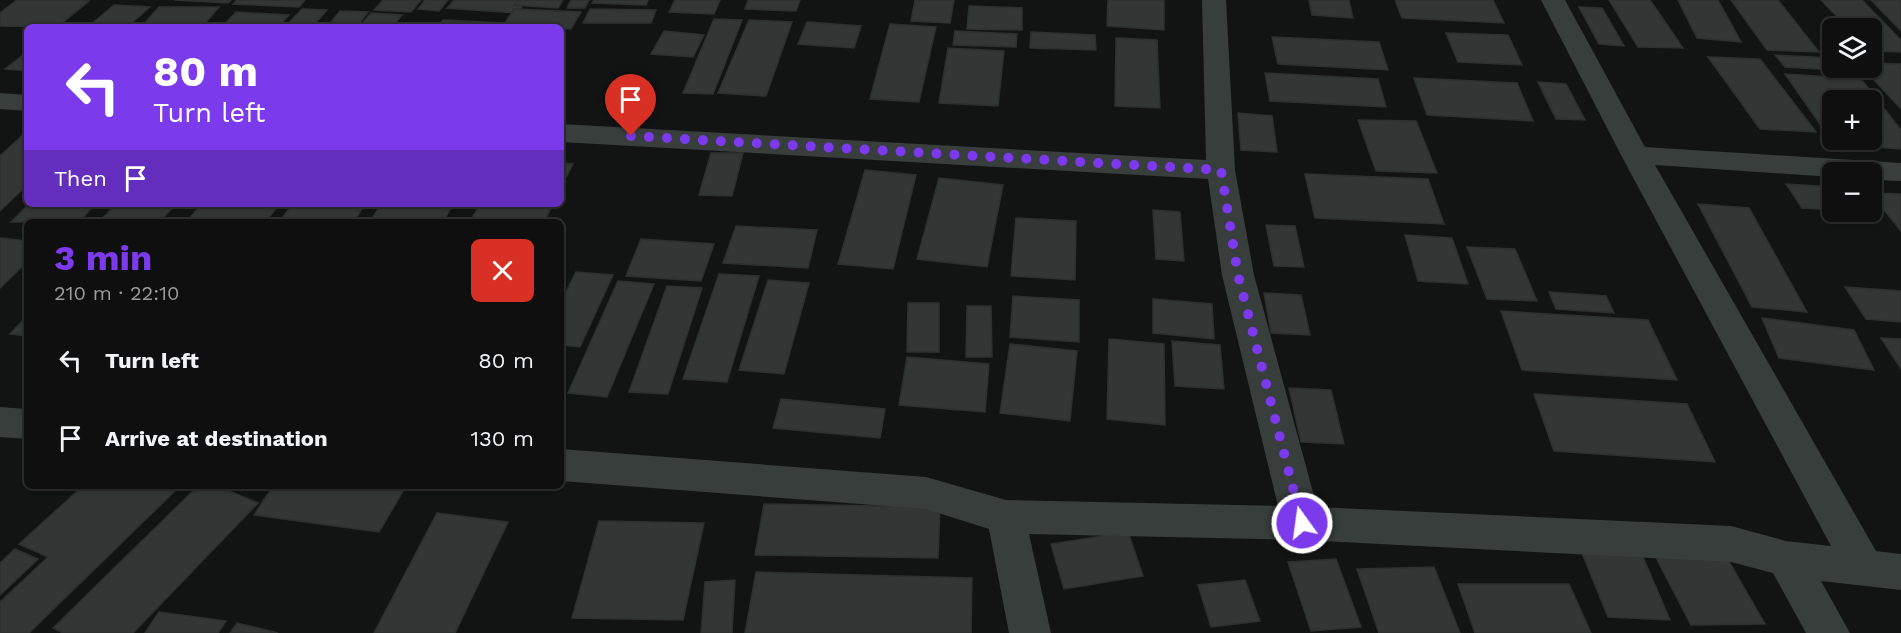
<!DOCTYPE html>
<meta charset="utf-8">
<style>
body{margin:0;font-family:"Work Sans",sans-serif;background:#1c1d1c;color:#f1f3f6;height:100vh;display:flex;flex-direction:column;font-size:22px;white-space:nowrap}
*{box-sizing:border-box;margin:0}
p{font-size:20px;color:#9b9c9e}
.icon{flex:none;width:33px;height:33px;fill:none;stroke:currentColor;stroke-width:2;stroke-linecap:round;stroke-linejoin:round}
.map{position:relative;flex:1;overflow:hidden}
.panel{position:absolute;left:24px;top:219px;width:540px;height:270px;display:flex;flex-direction:column;background:#0e0f0e;border-radius:9px;box-shadow:0 2px 4px #0004,0 0 0 2px #2e2f2e}
.panel>*{flex:none}
.hud{position:absolute;left:24px;top:24px;width:540px;height:183px;border-radius:9px;box-shadow:0 2px 4px #0004,0 0 0 2px #2e2f2e;background:#7c3aed;color:#fff;overflow:hidden}
.buttons{position:absolute;left:1822px;top:18px;display:grid;gap:12px}
.buttons a{display:grid;place-items:center;width:60px;height:60px;border-radius:9px;background:#0e0f0e;box-shadow:0 2px 4px #0004,0 0 0 2px #2e2f2e;font-size:30px}
.pin{position:absolute;display:grid;place-items:center;width:51px;height:51px;color:#fff;margin:-62px -26px;border-radius:50% 50% 50% 0;rotate:-45deg;box-shadow:0 0 6px #0007}
.pin .icon{rotate:45deg}
.me{position:absolute;width:66px;margin:-33px;rotate:346deg;stroke-linejoin:round;filter:drop-shadow(0 0 4px #0008)}
.turn{display:flex;align-items:center;gap:21px;height:126px;padding:0 30px;font-size:27px}
.turn .icon{width:78px;height:78px;stroke-width:2.5}
.turn b{display:block;font-size:42px;line-height:51px}
.then{display:flex;align-items:center;height:57px;padding:0 30px;background:#0003;gap:12px;font-size:22px}
.round{display:grid;place-items:center;flex:none;width:63px;height:63px;border-radius:9px;background:#1c1d1c}
.summary{display:flex;align-items:center;justify-content:space-between;height:102px;padding:0 30px}
h1{font-size:36px;font-weight:700;line-height:45px;color:#7c3aed}
ul{padding:0;list-style:none}
li{display:flex;align-items:center;gap:18px;height:78px;padding:0 30px}
li div{flex:1}
li b{display:block;font-size:22px}
li em{font-style:normal}
.map>svg:first-child{display:block}
.building{fill:#323634;stroke:#2c302f;stroke-width:1.5;fill-rule:evenodd}
.lines{fill:none;stroke-linecap:round;stroke-linejoin:round}
.minor{fill:#373e3b;fill-rule:evenodd}
.route{stroke:#7c3aed;stroke-width:10;stroke-dasharray:0 18}
</style>
<div class="map">
<svg width="1901" height="633" viewBox="0 0 1901 633">
<rect width="100%" height="100%" fill="#121413"/>
<g class="building">
<polygon points="17,0 77,0 89,1 57,27 0,26 0,13"/>
<polygon points="174,0 231,0 228,3"/>
<polygon points="237,0 305,0 299,7 233,4"/>
<polygon points="383,0 421,0 411,12 374,10"/>
<polygon points="425,0 448,0 439,11 418,9"/>
<polygon points="454,0 527,0 517,13 447,8"/>
<polygon points="518,0 563,0 558,8 514,5"/>
<polygon points="571,0 589,0 585,8 567,8"/>
<polygon points="594,0 648,0 646,5 592,3"/>
<polygon points="675,0 720,0 714,14 669,12"/>
<polygon points="748,0 800,0 796,11 745,9"/>
<polygon points="915,0 954,0 950,23 911,21"/>
<polygon points="1108,0 1164,0 1164,30 1107,26"/>
<polygon points="1309,0 1349,0 1353,18 1312,15"/>
<polygon points="1395,0 1493,0 1504,23 1402,18"/>
<polygon points="1609,0 1650,0 1683,48 1638,47"/>
<polygon points="1678,0 1718,0 1741,42 1697,38"/>
<polygon points="1731,0 1778,0 1819,52 1767,50"/>
<polygon points="1821,0 1862,0 1901,40 1901,52 1872,51 1872,28 1848,28"/>
<polygon points="1871,0 1901,0 1901,31"/>
<polygon points="114,5 150,7 127,27 88,27"/>
<polygon points="969,6 1022,8 1022,30 967,29"/>
<polygon points="159,7 219,7 202,27 141,27"/>
<polygon points="1579,7 1602,8 1624,46 1599,44"/>
<polygon points="302,9 327,10 312,27 285,27"/>
<polygon points="514,9 581,12 571,29 503,26"/>
<polygon points="590,9 656,10 651,23 583,23"/>
<polygon points="340,11 368,12 356,27 327,27"/>
<polygon points="236,12 289,15 278,27 222,27"/>
<polygon points="371,13 402,15 392,27 359,27"/>
<polygon points="714,19 742,20 713,94 683,93"/>
<polygon points="443,20 502,23 499,27 437,27"/>
<polygon points="749,20 792,22 766,96 718,93"/>
<polygon points="807,22 861,26 854,48 798,44"/>
<polygon points="890,24 936,27 919,102 870,99"/>
<polygon points="664,31 704,35 693,57 651,54"/>
<polygon points="955,31 1017,34 1016,47 953,45"/>
<polygon points="1031,32 1095,35 1096,50 1030,48"/>
<polygon points="1446,33 1508,35 1522,65 1458,62"/>
<polygon points="1272,37 1379,42 1388,70 1278,64"/>
<polygon points="1116,38 1157,40 1160,108 1115,106"/>
<polygon points="948,48 1004,51 998,106 939,103"/>
<polygon points="23,55 27,55 27,71 5,69"/>
<polygon points="1775,55 1833,58 1833,68 1848,68 1851,71 1785,67"/>
<polygon points="1708,57 1760,59 1816,132 1760,129"/>
<polygon points="1872,63 1901,64 1901,109 1863,68 1872,68"/>
<polygon points="1265,73 1378,79 1386,107 1270,101"/>
<path d="M1785,74L1861,79L1901,130V149L1834,144ZM1833,100H1872V140H1833Z"/>
<polygon points="1414,78 1517,83 1533,121 1427,115"/>
<polygon points="1538,82 1566,84 1585,120 1556,119"/>
<polygon points="1238,113 1272,116 1277,152 1241,150"/>
<polygon points="1358,120 1416,121 1437,173 1376,171"/>
<polygon points="27,131 27,185 0,211 0,156"/>
<polygon points="711,153 743,153 732,196 699,195"/>
<polygon points="561,163 573,164 561,187"/>
<polygon points="865,170 916,175 893,269 838,264"/>
<polygon points="1305,174 1428,179 1444,224 1315,218"/>
<polygon points="939,178 1003,185 987,267 917,259"/>
<polygon points="1786,184 1833,187 1833,210 1802,208"/>
<polygon points="1872,193 1901,194 1901,231 1872,195"/>
<polygon points="29,204 95,204 79,222 11,222"/>
<polygon points="116,204 176,204 159,222 99,222"/>
<polygon points="202,204 280,204 265,222 186,222"/>
<polygon points="381,204 453,204 443,222 370,222"/>
<polygon points="480,204 553,204 544,222 470,222"/>
<polygon points="1698,204 1749,208 1807,312 1752,307"/>
<polygon points="292,205 363,207 354,222 279,222"/>
<polygon points="1153,210 1180,212 1184,261 1156,259"/>
<polygon points="1016,218 1076,221 1075,280 1011,276"/>
<polygon points="1266,225 1295,226 1304,267 1274,266"/>
<polygon points="736,226 817,230 808,268 723,263"/>
<polygon points="1405,235 1452,238 1468,284 1418,281"/>
<polygon points="0,238 27,241 27,262 0,288"/>
<polygon points="641,239 714,244 701,281 626,276"/>
<polygon points="1467,247 1515,249 1537,301 1487,299"/>
<polygon points="576,272 613,275 580,347 561,345 561,302"/>
<polygon points="719,274 759,276 727,382 683,379"/>
<polygon points="768,280 809,283 784,374 739,370"/>
<polygon points="618,281 654,284 607,397 568,393"/>
<polygon points="667,286 702,288 668,394 629,392"/>
<polygon points="1845,287 1901,291 1901,322 1866,319"/>
<polygon points="1549,292 1606,296 1614,313 1556,309"/>
<polygon points="1264,293 1301,295 1310,335 1271,333"/>
<polygon points="1013,296 1079,300 1079,342 1010,337"/>
<polygon points="1153,299 1212,304 1214,339 1153,333"/>
<polygon points="908,303 939,303 939,352 907,352"/>
<polygon points="967,306 991,306 992,357 966,357"/>
<polygon points="1501,311 1648,320 1677,380 1522,370"/>
<polygon points="27,316 27,336 10,334"/>
<polygon points="1762,318 1854,330 1874,370 1779,358"/>
<polygon points="1881,338 1901,339 1901,369"/>
<polygon points="1109,339 1164,344 1165,425 1107,419"/>
<polygon points="1172,341 1220,345 1224,389 1175,386"/>
<polygon points="1010,344 1077,351 1070,421 1000,413"/>
<polygon points="907,357 989,364 985,412 899,405"/>
<polygon points="1289,388 1331,390 1344,444 1301,442"/>
<polygon points="1534,394 1687,404 1715,462 1554,451"/>
<polygon points="781,399 885,409 880,438 773,428"/>
<polygon points="83,486 180,486 29,633 0,633 0,602 48,557 19,544"/>
<polygon points="198,486 217,486 258,503 133,633 63,633 53,628"/>
<polygon points="273,486 406,486 379,532 254,515"/>
<polygon points="764,504 940,507 938,558 755,555"/>
<polygon points="437,513 508,522 455,633 374,633"/>
<polygon points="599,521 704,523 683,620 572,618"/>
<polygon points="1128,532 1143,576 1064,589 1051,544"/>
<polygon points="1580,548 1640,550 1670,620 1608,617"/>
<polygon points="15,549 38,559 0,595 0,563"/>
<polygon points="1723,551 1765,624 1691,625 1653,552"/>
<polygon points="1336,559 1361,627 1311,631 1288,562"/>
<polygon points="1434,567 1460,633 1379,633 1357,569"/>
<polygon points="756,572 972,578 971,633 745,633"/>
<polygon points="735,580 732,633 701,633 705,582"/>
<polygon points="1245,580 1260,621 1211,627 1198,585"/>
<polygon points="1458,584 1569,584 1591,633 1475,633"/>
<polygon points="159,612 226,621 218,633 145,633"/>
<polygon points="237,623 278,633 230,633"/>
</g>
<g class="lines">
<g class="minor">
<polygon points="1202,0 1226,0 1235,170 1254,275 1317,507 1731,526 1786,541 1831,546 1621,155 1541,0 1565,0 1645,147 1901,163 1901,181 1872,180 1872,172 1833,172 1833,177 1655,165 1876,551 1901,554 1901,590 1821,581 1850,633 1806,633 1773,573 1731,562 1302,540 1029,534 1051,633 1009,633 989,529 926,509 561,481 561,449 926,477 1006,500 1278,506 1222,275 1208,179 561,142 561,124 1206,160"/>
<polygon points="0,93 27,95 27,111 0,109"/>
<polygon points="0,407 27,409 27,439 0,437"/>
</g>
</g>
<g class="lines">
<polyline class="route" points="631,136 1221,170 1238,275 1302,523"/>
</g>
</svg>
<div class="buttons">
<a><svg class="icon" aria-label="layers" viewBox="0 0 24 24"><path d="M12 4l9 5-9 5-9-5zM3 14l9 5 9-5"/></svg></a>
<a>+</a>
<a>−</a>
</div>
<div class="pin" style="left:631px;top:136px;background:#d93025"><svg class="icon" aria-label="arrive" viewBox="0 0 24 24"><path d="M6 21V4h12l-3 4 3 4H6"/></svg></div>
<svg class="me" style="left:1302px;top:523px" viewBox="-20 -20 40 40"><circle r="17" fill="#7c3aed" stroke="#fff" stroke-width="3"/><path d="M0-11L8 9 0 5-8 9z" fill="#fff"/></svg>
<div class="hud">
<div class="turn"><svg class="icon" aria-label="left" viewBox="0 0 24 24"><path d="M17 20v-9H6M10 6l-5 5 5 5"/></svg><div><b>80 m</b>Turn left</div></div>
<div class="then">Then<svg class="icon" aria-label="arrive" viewBox="0 0 24 24"><path d="M6 21V4h12l-3 4 3 4H6"/></svg></div>
</div>
<section class="panel">
<div class="summary"><div><h1>3 min</h1><p>210 m · 22:10</p></div><a class="round" style="background:#d93025;color:#fff"><svg class="icon" aria-label="close" viewBox="0 0 24 24"><path d="M6 6l12 12M18 6L6 18"/></svg></a></div>
<ul>
<li><svg class="icon" aria-label="left" viewBox="0 0 24 24"><path d="M17 20v-9H6M10 6l-5 5 5 5"/></svg><div><b>Turn left</b></div><em>80 m</em></li>
<li><svg class="icon" aria-label="arrive" viewBox="0 0 24 24"><path d="M6 21V4h12l-3 4 3 4H6"/></svg><div><b>Arrive at destination</b></div><em>130 m</em></li>
</ul>
</section>
</div>
